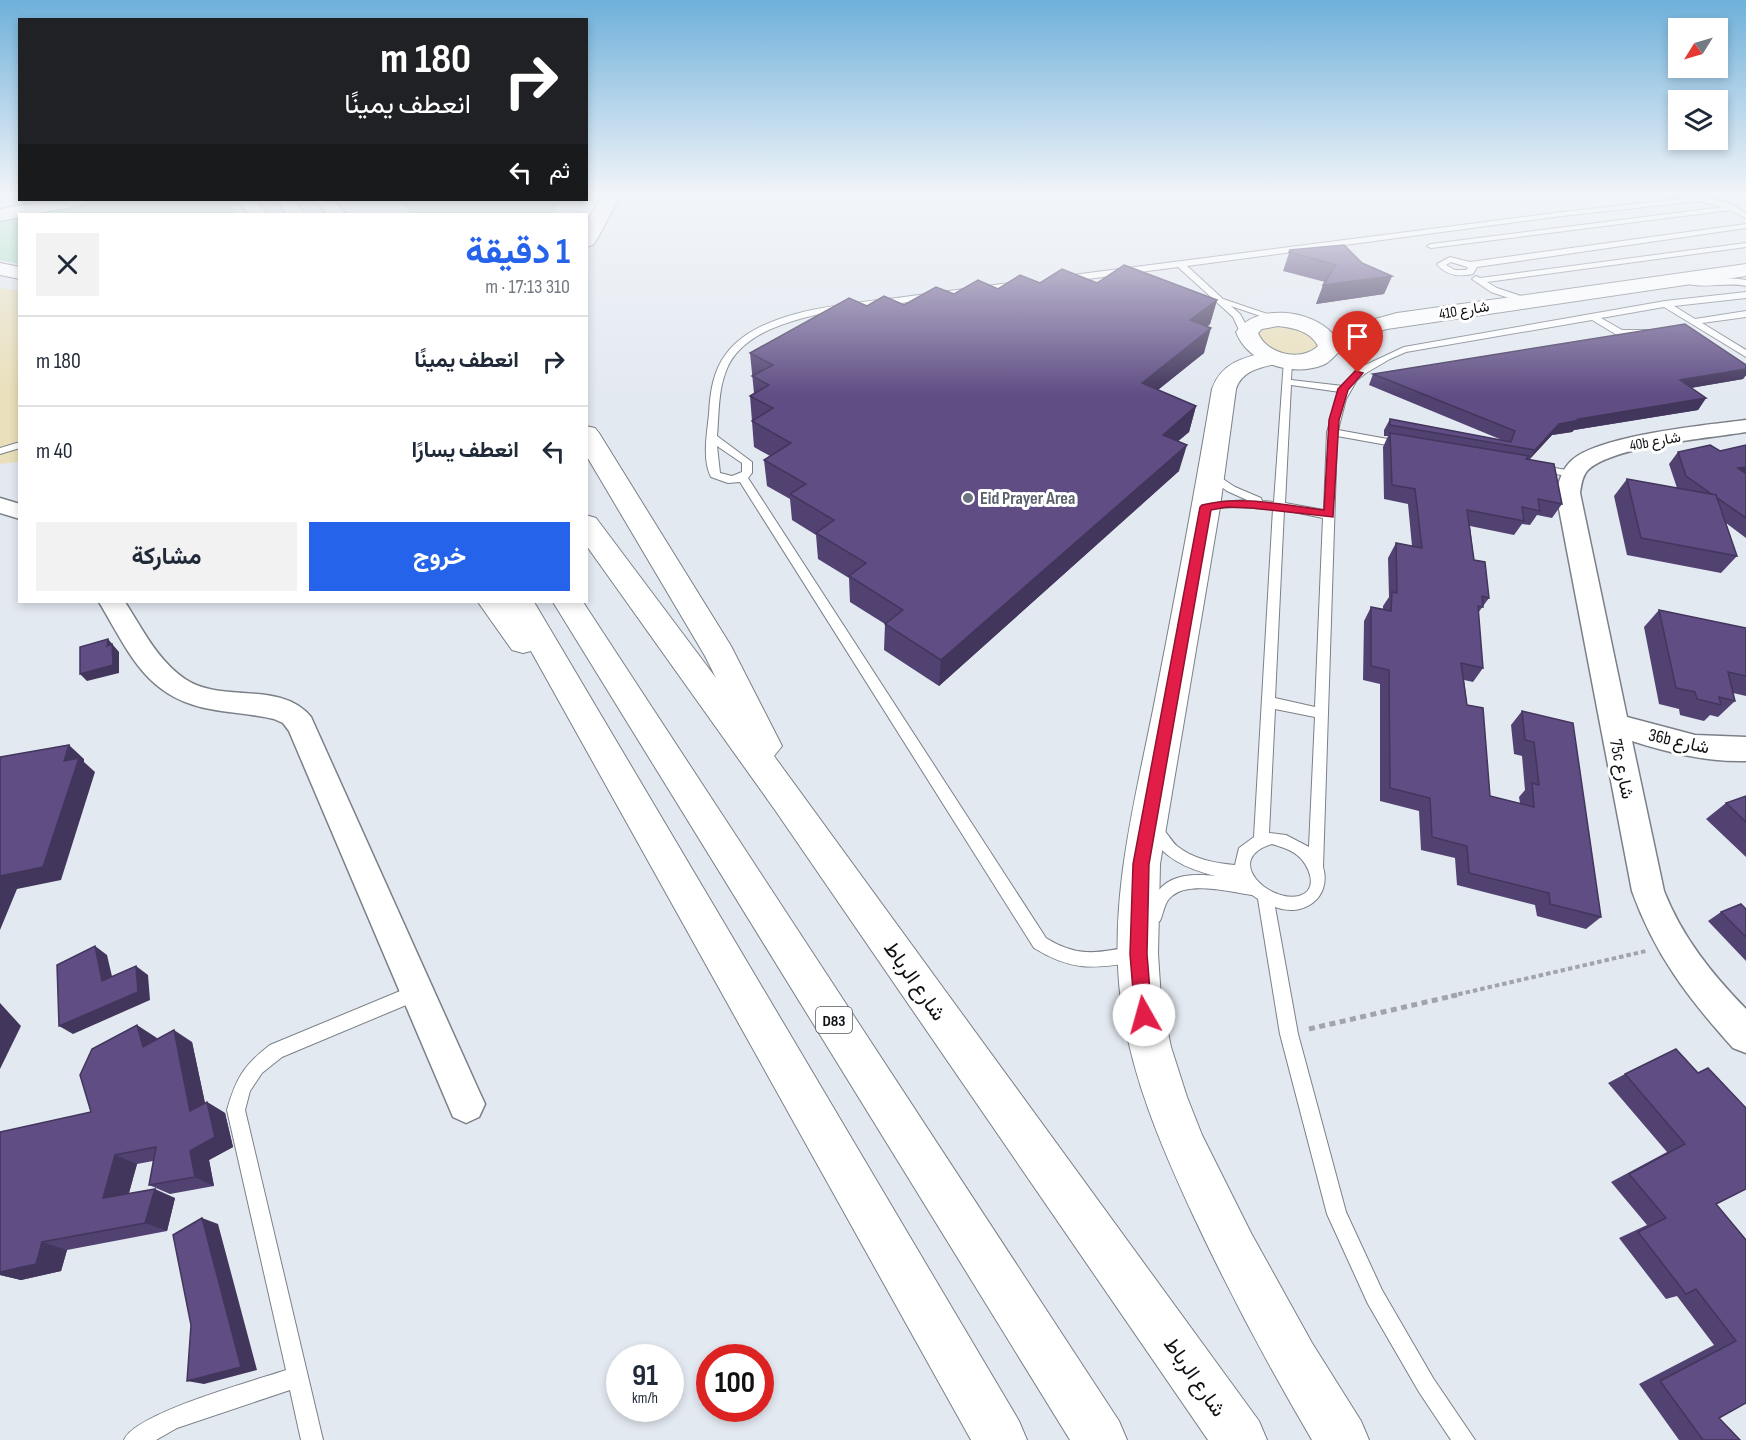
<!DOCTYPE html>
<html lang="ar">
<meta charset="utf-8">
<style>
body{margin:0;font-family:"Sofia Sans Condensed",Vazirmatn,sans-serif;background:#f2f2f3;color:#1f2937;direction:rtl;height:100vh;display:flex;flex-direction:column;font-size:22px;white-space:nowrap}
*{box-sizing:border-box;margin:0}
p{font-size:20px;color:#747a83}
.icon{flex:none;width:33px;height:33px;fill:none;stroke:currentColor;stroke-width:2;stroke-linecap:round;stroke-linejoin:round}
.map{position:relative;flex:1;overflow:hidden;direction:ltr}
.sheet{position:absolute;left:18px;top:213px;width:570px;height:390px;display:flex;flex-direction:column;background:#fff;border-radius:0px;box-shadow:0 3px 9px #0003;direction:rtl}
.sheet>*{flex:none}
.guide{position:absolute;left:18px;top:18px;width:570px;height:183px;border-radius:0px;box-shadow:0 3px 9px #0003;direction:rtl;background:#202124;color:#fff;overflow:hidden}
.needle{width:39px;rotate:233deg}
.controls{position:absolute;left:1668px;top:18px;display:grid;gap:12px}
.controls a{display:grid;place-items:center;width:60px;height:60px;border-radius:0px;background:#fff;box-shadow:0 3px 9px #0003;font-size:30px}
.speed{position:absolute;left:606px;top:1344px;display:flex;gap:12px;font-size:30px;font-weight:700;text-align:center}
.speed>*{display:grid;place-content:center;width:78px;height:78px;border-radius:50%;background:#fff;box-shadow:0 3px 9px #0003;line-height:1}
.speed small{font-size:15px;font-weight:400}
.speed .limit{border:9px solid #d22;background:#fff;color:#111}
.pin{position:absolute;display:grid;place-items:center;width:51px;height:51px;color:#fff;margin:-62px -26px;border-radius:50% 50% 50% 0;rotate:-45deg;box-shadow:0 0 6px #0007}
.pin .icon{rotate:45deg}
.me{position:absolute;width:66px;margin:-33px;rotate:353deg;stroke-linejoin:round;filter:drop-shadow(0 0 4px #0008)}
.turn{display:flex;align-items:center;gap:21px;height:126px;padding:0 18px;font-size:27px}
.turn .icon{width:78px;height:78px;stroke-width:2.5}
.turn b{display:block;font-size:42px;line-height:51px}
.then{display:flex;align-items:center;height:57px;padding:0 18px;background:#0003;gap:12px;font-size:22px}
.round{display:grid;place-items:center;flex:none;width:63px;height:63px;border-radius:0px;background:#f2f2f3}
.summary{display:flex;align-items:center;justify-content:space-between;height:102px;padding:0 18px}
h1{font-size:36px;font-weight:700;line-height:45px;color:#2563eb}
.cta{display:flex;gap:12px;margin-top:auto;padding:12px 18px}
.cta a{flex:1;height:69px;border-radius:0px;background:#2563eb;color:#fff;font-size:24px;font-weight:700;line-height:69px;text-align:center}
.cta a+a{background:#f2f2f3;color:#1f2937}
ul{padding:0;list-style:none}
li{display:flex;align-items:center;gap:18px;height:90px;padding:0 18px;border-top:2px solid #e0e1e3}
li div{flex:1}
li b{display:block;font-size:22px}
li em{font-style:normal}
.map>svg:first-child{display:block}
.green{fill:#a5dcbd}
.sand{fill:#e9dfba}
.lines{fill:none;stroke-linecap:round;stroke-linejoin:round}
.lane-casing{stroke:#7b8088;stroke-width:2}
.street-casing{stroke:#7b8088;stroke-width:3}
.secondary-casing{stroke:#7b8088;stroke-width:2}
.highway-casing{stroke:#7b8088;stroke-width:2}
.path-far1{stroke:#a0a5ab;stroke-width:4;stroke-dasharray:4.5 3;stroke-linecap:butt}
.path{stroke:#a0a5ab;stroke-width:5;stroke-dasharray:6 4.5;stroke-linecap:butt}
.lane{fill:#fff;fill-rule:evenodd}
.street{fill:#fff;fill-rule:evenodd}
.secondary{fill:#fff;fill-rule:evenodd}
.highway{fill:#fff;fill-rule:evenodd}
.wall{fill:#524272}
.shaded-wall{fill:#42365c}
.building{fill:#5f4d84;stroke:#42365c;stroke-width:1.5}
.route{fill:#e11d48;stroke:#92132f;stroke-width:1.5}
.worship-dot{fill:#6b7280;stroke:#fff;stroke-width:2}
.labels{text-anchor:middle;stroke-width:6;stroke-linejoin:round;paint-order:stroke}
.far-street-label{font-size:15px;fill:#0e1013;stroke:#fff}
.shield{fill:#fff;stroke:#56585a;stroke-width:1.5}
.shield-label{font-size:16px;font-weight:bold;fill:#0e1013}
.worship-label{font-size:18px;font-weight:bold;fill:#5b616d;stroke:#fff;text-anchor:start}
.street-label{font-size:18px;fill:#0e1013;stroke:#fff}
.near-street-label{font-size:21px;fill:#0e1013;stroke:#fff}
</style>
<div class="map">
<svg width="1746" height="1440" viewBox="0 0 1746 1440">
<rect width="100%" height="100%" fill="#e3e9f1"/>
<g class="green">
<polygon points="99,200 227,200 237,214 32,214"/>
<polygon points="398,200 560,200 554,214 412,214"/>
<polygon points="19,217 19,264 0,260 0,220"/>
</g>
<g class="sand">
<polygon points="0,288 20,291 19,462 0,464"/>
<path d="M1276,325L1307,330L1320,346L1312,354C1285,357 1274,358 1257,335L1266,327Z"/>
</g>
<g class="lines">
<g class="lane-casing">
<g id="lane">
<polygon points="1700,197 1729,203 1746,213 1746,218 1730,210 1431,248 1427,246 1431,244 1723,207 1700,201 1562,216 1187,266 1223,299 1282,319 1275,321 1231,306 1240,314 1251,334 1246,337 1241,334 1233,317 1178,267 1065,282 1061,279 1065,276 1562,212"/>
<path d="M1746,224V228L1477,267L1473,274C1459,277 1446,276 1437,264L1450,257L1470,262ZM1451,262L1467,267L1468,268L1466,270H1455L1446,265Z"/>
<polygon points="1746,243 1746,247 1487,282 1497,288 1527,298 1528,300 1524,303 1491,292 1472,279 1476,276 1480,278"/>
<path d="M1681,276C1703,282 1724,276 1746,280V286C1724,281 1696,292 1677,279Z"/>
<path d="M1017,282L1020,283V287L819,314C785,322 739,335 726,371C718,391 719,414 717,436L752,462V473L748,478L1046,938C1078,958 1098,953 1134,946L1140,949L1142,954L1140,959L1134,962C1093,969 1071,971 1034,948L740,482L728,483L711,477C702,459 707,434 709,414C710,393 713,371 726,354C760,308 851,304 904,297C942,292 979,287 1017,282ZM717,446L742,463V472L732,476L720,473Z"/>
<path d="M1746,292V298L1674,306L1695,319L1746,311V317L1702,323L1746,350V357L1664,307L1601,318L1622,330H1648V334L1645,335H1617L1592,320L1406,352L1390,359L1366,373L1357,380L1346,399L1338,430L1404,442L1409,445L1404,448L1337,436L1323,867C1332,898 1303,918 1275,907L1298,1034L1346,1212L1382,1290L1433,1378L1475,1440H1451L1419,1392L1368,1304L1327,1214L1280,1034L1258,899L1252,895C1231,892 1189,881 1172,896C1164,902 1164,912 1160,921L1154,923L1148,921L1146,916C1157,878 1179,872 1216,876C1187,869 1161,858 1147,829L1149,825C1162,820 1168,838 1177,846C1193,859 1214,863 1235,865L1239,848L1254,837L1273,509L1237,507L1202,509L1200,507L1206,503L1247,500L1227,491L1205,475L1210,472L1214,473L1235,487L1261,498L1262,501L1274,502L1284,360L1292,362L1291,380L1343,386L1359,368L1404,347L1665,301ZM1291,385L1340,392L1327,432L1324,510L1285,503ZM1284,510L1323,518L1315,707L1275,698ZM1275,709L1315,717L1309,847L1286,835L1269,833ZM1272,844C1281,847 1290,849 1297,855C1309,864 1320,890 1299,896C1269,903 1222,859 1272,844Z"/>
<polygon points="20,442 20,448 0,454 0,448"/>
<polygon points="1538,465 1572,471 1577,474 1572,477 1534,470 1533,468"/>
<path d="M417,984L423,986L425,992L423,998L282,1057L262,1073L250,1091L245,1110L323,1440H301L290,1390L177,1428L156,1440H124C135,1413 254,1381 286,1370L227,1110C236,1078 244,1065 270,1045Z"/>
</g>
</g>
<g class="street-casing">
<g id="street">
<path d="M1746,420V432C1711,438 1610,446 1587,471C1582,477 1581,486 1580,493L1627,717L1695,735L1746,737V761C1706,762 1670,753 1632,741L1664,891C1682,937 1712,974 1746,1009V1053L1733,1048C1688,998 1655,955 1632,891L1556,493C1559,481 1562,469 1572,460C1601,435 1706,425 1746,420Z"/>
<polygon points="0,498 20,504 20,519 0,513"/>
<path d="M99,602H125C142,628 157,660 185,679C222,704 281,680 311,717L479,1091L485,1104L479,1117L466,1123L453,1117L289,731L283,723L274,719C253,714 231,713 210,709C146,697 130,654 99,602Z"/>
</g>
</g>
<g class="secondary-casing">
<path id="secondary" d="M1746,264V276L1387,329C1372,333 1357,337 1345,347C1337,352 1331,362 1323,365C1293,377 1248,364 1236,332C1256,303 1311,309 1333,334L1353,325L1397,313ZM1278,326C1294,328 1310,331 1318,346C1302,362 1267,355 1258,333L1262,329Z"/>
</g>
<g class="highway-casing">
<g id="highway">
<polygon points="604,193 622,193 596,241 593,245 586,247 586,223"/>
<polygon points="51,200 87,200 85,204 78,206 32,214 20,214 20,217 0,221 0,209"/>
<polygon points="237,200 256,200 267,214 248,214"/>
<polygon points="276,200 294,200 305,214 287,214"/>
<polygon points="315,200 334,200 346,214 327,214"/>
<polygon points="0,263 20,267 20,279 0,275"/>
<path d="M1272,351L1280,353L1283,358L1280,363C1262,367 1242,370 1236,389L1220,507L1160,864L1158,954L1161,999L1171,1047L1187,1097L1202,1135L1251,1233L1312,1343L1361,1421L1369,1440H1312C1269,1367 1229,1292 1193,1215C1161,1146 1131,1076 1121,1001C1108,903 1134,805 1153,710C1174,603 1194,497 1212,389C1222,361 1246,357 1272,351Z"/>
<polygon points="586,426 595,428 599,433 731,646 782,746 774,756 1259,1421 1267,1440 1208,1440 775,810 586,545 586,515 596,518 716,678 705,656 586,455"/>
<polygon points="478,602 534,602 1019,1421 1027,1440 971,1440 531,651 523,653 512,650"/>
<polygon points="553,602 583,602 1119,1421 1127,1440 1070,1440"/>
</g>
</g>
<polyline class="path-far1" points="1451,996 1646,951"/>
<polyline class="path" points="1309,1029 1457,995"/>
<use href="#lane" class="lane"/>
<use href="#street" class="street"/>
<use href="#secondary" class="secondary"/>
<use href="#highway" class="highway"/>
</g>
<g class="wall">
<polygon points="1290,250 1362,263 1392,276 1384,294 1316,304 1325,282 1283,271"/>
<polygon points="1040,283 1097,283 1217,300 1210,324 1207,327 1204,353 1158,390 1196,406 1189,432 1178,441 1179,471 939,686 884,650 885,624 850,602 849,578 818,559 816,535 792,520 790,499 767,486 764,460 770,456 754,447 750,396 754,393 750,353 867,306 904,305 954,294"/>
<polygon points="1746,365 1746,375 1743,379 1691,388 1706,398 1698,410 1574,430 1572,432 1552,435 1529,460 1562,504 1552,518 1537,515 1530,525 1522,524 1514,535 1470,526 1474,560 1489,598 1478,613 1483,668 1473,682 1464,680 1467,705 1490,796 1520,803 1519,797 1525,790 1522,756 1514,754 1511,725 1522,711 1601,917 1586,929 1537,916 1535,905 1457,885 1455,858 1421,850 1419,811 1380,801 1380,684 1363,680 1364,621 1371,607 1383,609 1383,606 1389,597 1388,558 1396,543 1412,546 1408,504 1384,499 1383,447 1388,436 1384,436 1384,430 1390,419 1502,440 1369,385 1373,374"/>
<polygon points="1746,445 1746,538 1726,523 1737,556 1721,573 1627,555 1614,496 1627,479 1677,488 1669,464 1678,452 1720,451"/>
<polygon points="1659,610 1746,628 1746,696 1733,693 1735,701 1718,717 1710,715 1704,721 1680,715 1679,709 1659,704 1644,627"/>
<polygon points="1746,796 1746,857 1706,819 1726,803"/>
<polygon points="1746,909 1746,961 1708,921 1721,912"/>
<polygon points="157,1038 157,1039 192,1042 205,1103 207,1102 225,1113 233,1147 209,1160 214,1186 170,1194 149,1185 153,1161 137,1164 129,1193 175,1198 167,1231 67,1250 61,1271 21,1280 0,1275 0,1132 91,1112"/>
<polygon points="1676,1049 1716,1204 1746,1403 1719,1418 1740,1440 1679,1440 1639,1384 1714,1345 1677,1296 1666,1299 1619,1238 1647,1225 1611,1182 1667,1152 1608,1083 1625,1074"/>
</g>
<g class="shaded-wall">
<polygon points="1392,276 1384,294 1316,304 1323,285"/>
<polygon points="1217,300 1210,324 1183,345 1190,320"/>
<polygon points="1211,328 1204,353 1135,408 1142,383"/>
<polygon points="1746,369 1746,375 1743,379 1672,391 1680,380"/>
<polygon points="1706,398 1698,410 1574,430 1572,432 1552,435 1528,461 1535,450 1559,424 1578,419"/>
<polygon points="1196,406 1189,432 1156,460 1163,435"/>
<polygon points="1187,445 1179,471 939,686 941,660"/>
<polygon points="1746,467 1746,476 1738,468"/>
<polygon points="108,639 119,652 119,673 87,681 80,674 107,646"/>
<polygon points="69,745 84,759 84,762 95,772 61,880 17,889 0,930 0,876 64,761"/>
<polygon points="95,946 107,955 115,989 102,981"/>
<polygon points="136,966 148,975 150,1000 73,1034 59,1026"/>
<polygon points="0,1003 21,1026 0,1069"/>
<polygon points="137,1025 157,1038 163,1059 143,1047"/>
<polygon points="174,1030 192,1042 209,1122 190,1111"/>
<polygon points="207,1102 225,1113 233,1147 209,1160 214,1186 195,1177 190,1151"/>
<polygon points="115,1155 137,1164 125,1207 103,1198"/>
<polygon points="155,1189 175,1198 167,1231 145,1223"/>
<polygon points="202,1218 218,1224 257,1370 204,1384 187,1381"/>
<polygon points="42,1242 67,1250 61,1271 21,1280 0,1275 0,1272"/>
</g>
<g class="building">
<polygon points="1344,245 1362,263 1392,276 1323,285 1336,265 1289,252 1290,250"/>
<polygon points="1124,265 1217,300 1190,320 1211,328 1142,383 1196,406 1163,435 1187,445 941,660 885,624 903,610 849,576 866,563 816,533 834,520 790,494 806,484 764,460 791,443 752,421 773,408 750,396 769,385 752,376 773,365 750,353 849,298 867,306 884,296 904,305 936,287 954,294 978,280 998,289 1020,275 1040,283 1062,269 1097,283"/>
<polygon points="1685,324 1746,365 1746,369 1680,380 1706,398 1578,419 1580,420 1559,424 1535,450 1390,425 1390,419 1511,442 1515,431 1373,374"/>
<polygon points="1390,433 1529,456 1526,459 1554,464 1562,504 1538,499 1540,511 1522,507 1524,521 1467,510 1474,560 1485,562 1489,598 1482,596 1483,607 1478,606 1483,668 1461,663 1467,705 1483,708 1490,796 1534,807 1532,783 1539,785 1534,742 1525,740 1522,711 1573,723 1601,917 1550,904 1549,893 1469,873 1467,846 1432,837 1430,798 1390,788 1389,670 1371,666 1371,607 1391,611 1392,592 1397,593 1396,543 1422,548 1415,489 1392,485"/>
<polygon points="1710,445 1720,451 1746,445 1746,467 1738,468 1746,474 1746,518 1716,497 1716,495 1713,495 1686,476 1678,452"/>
<polygon points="1627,479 1716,495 1737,556 1641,538"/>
<polygon points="1659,610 1746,628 1746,676 1728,672 1735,701 1719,697 1721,705 1697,699 1695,692 1676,688"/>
<polygon points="108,639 107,646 112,644 113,665 80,674 80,647"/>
<polygon points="69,745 64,761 79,758 43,867 0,876 0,757"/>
<polygon points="1746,796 1746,822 1726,803"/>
<polygon points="1741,904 1746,909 1746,937 1721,912"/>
<polygon points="95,946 102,981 136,966 138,992 59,1026 57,965"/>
<polygon points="137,1025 143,1047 174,1030 190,1111 207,1102 215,1137 190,1151 195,1177 149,1185 156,1147 115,1155 103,1198 155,1189 145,1223 42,1242 36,1264 0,1272 0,1132 91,1112 80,1075 92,1049"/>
<polygon points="1676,1049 1698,1073 1708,1068 1746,1108 1746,1189 1716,1204 1746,1240 1746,1403 1719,1418 1740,1440 1703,1440 1660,1381 1736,1341 1696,1289 1686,1294 1638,1232 1666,1218 1629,1174 1685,1144 1625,1074"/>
<polygon points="202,1218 241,1367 187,1381 191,1325 173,1235"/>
</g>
<linearGradient id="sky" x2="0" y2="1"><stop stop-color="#6eb0da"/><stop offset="0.49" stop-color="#f2f5f9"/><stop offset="1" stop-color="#f2f5f9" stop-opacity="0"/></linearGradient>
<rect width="1746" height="395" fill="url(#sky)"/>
<path class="route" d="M1355,371L1363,373L1348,390L1339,420L1333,517L1251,508L1227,507L1211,510L1149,864L1147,954L1152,1015L1150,1021L1144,1023L1138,1021L1135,1015L1130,954L1133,864L1200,507L1202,505C1242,495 1284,505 1324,510L1329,420L1338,389Z"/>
<circle class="worship-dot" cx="968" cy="498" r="6"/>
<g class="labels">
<g class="far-street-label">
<text transform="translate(1464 310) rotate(-9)" y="5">شارع 410</text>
<text transform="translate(1655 441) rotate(-10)" y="5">40b شارع</text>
</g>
<rect class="shield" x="816" y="1007" width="36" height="26" rx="4.5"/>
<g class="shield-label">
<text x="834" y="1026">D83</text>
</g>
<g class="worship-label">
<text x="980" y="504">Eid Prayer Area</text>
</g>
<g class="street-label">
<text transform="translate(1679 741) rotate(13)" y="6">36b شارع</text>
<text transform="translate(1622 769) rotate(78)" y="6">75c شارع</text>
</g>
<g class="near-street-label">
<text transform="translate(915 981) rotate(55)" y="7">شارع الرباط</text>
<text transform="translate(1195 1377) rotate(55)" y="7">شارع الرباط</text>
</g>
</g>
</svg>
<div class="controls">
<a><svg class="needle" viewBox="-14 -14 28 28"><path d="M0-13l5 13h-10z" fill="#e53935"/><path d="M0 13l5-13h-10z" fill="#747a83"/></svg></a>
<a><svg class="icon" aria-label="layers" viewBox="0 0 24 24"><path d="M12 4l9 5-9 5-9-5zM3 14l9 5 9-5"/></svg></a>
</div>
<div class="speed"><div>91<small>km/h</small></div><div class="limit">100</div></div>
<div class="pin" style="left:1358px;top:373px;background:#d93025"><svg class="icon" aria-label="arrive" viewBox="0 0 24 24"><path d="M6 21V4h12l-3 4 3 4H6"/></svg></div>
<svg class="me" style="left:1144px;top:1015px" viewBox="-20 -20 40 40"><circle r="19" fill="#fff"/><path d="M0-13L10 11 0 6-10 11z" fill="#e11d48"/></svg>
<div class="guide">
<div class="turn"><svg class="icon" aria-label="right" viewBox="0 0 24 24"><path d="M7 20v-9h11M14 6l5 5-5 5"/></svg><div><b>180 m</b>انعطف يمينًا</div></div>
<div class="then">ثم<svg class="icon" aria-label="left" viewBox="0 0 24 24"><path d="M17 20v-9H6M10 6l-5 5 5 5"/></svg></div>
</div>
<section class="sheet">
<div class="summary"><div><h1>1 دقيقة</h1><p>310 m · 17:13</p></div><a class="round"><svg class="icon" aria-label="close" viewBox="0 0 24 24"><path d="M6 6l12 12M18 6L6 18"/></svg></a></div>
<ul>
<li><svg class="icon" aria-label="right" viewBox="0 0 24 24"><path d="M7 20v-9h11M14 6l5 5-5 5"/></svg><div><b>انعطف يمينًا</b></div><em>180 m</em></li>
<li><svg class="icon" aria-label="left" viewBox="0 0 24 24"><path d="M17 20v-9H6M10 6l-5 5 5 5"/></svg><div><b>انعطف يسارًا</b></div><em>40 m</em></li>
</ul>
<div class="cta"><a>خروج</a><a>مشاركة</a></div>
</section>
</div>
